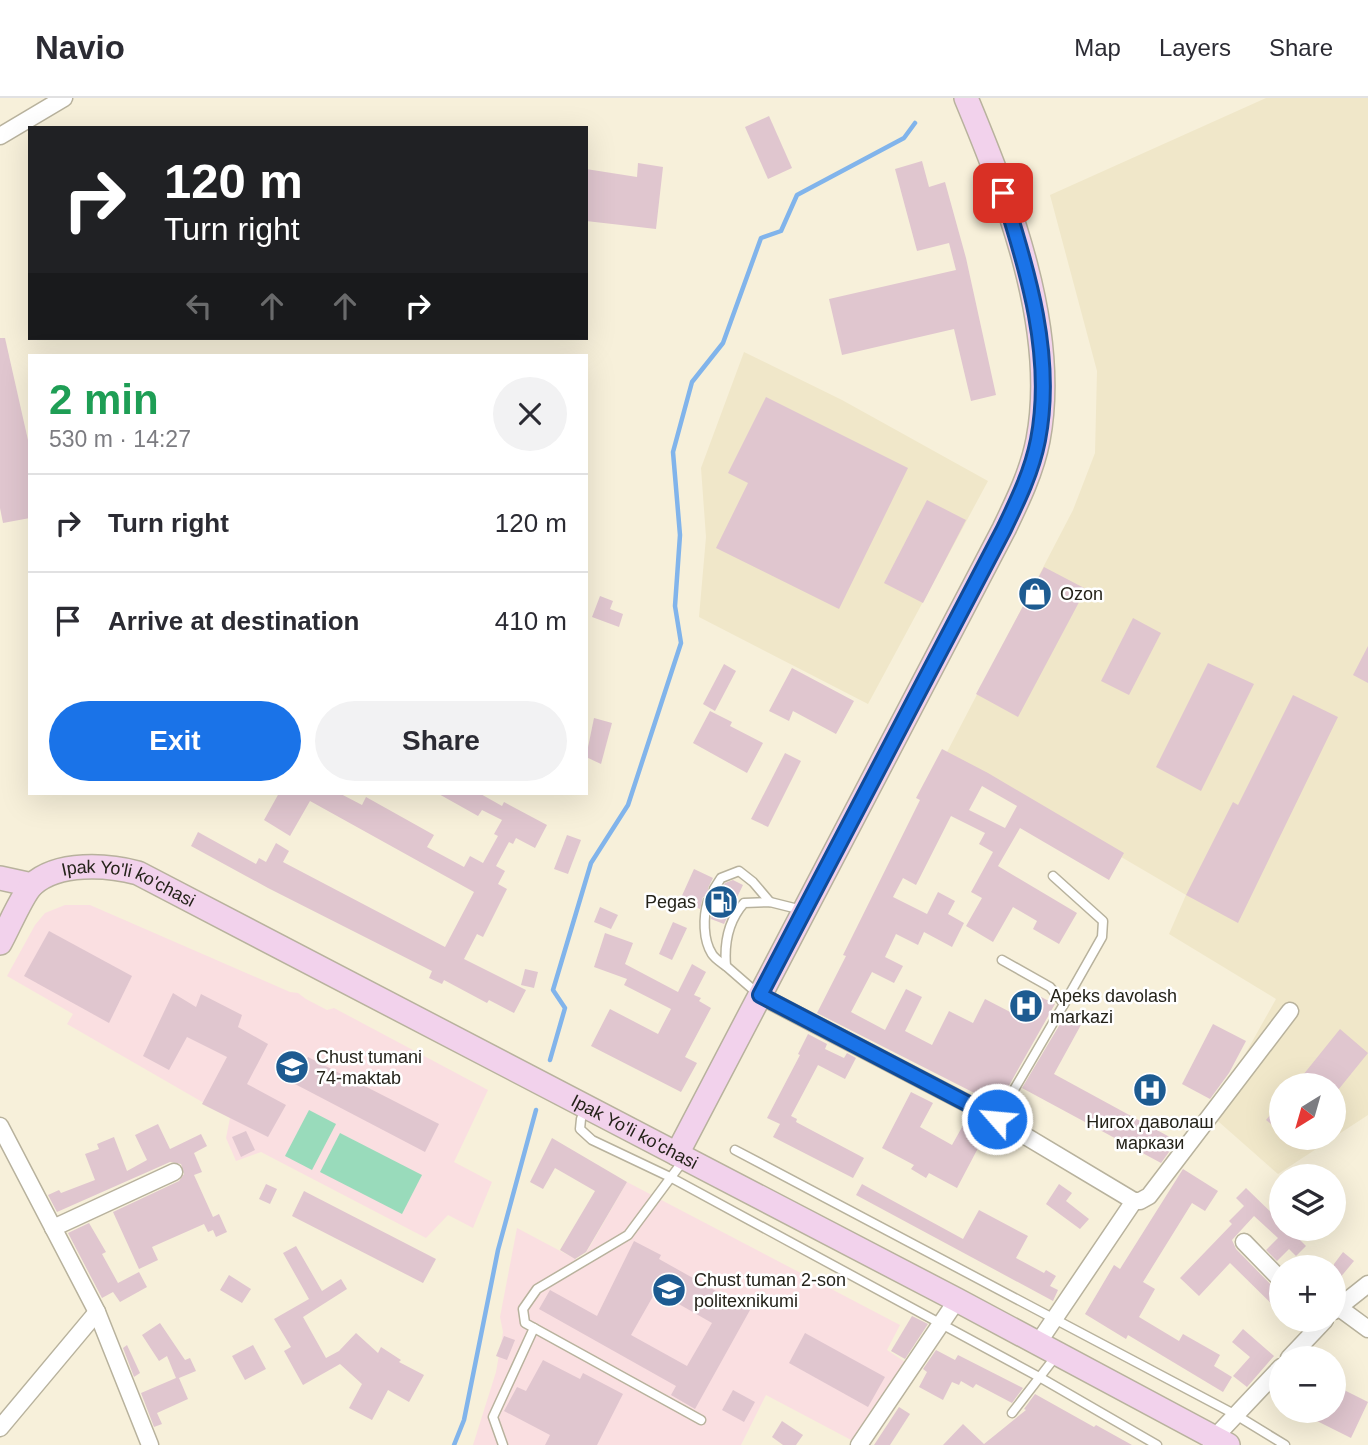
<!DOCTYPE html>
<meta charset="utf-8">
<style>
body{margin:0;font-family:Helvetica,sans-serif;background:#f2f2f3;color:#2b2b33;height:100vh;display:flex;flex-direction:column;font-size:26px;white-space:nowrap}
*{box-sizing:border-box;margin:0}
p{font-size:23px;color:#7c7c81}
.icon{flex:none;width:38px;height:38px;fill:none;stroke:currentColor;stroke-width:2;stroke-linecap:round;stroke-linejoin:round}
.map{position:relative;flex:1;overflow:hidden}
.drawer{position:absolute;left:28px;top:256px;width:560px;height:441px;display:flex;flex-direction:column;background:#fff;border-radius:0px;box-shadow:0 7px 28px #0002}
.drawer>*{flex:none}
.hud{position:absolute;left:28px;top:28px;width:560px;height:214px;border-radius:0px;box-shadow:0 7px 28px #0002;background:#202124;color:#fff;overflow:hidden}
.needle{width:46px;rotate:217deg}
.buttons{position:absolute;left:1269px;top:975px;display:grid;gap:14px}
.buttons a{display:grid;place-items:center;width:77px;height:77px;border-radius:50%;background:#fff;box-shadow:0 7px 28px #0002;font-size:35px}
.pin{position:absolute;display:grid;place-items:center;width:60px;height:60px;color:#fff;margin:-30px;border-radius:14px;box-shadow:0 4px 10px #0006}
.me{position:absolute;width:77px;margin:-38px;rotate:297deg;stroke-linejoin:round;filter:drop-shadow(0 0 5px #0008)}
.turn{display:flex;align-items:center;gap:24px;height:147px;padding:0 21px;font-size:32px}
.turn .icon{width:91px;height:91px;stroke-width:2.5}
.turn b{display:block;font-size:49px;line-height:60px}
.lanes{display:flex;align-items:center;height:66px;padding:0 21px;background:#0003;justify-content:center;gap:35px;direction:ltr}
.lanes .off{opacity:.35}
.round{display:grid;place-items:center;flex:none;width:74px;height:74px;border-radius:37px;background:#f2f2f3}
.headline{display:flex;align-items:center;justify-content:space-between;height:119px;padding:0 21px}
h1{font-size:42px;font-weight:600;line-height:52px;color:#1e9e55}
.primary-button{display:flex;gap:14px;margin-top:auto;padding:14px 21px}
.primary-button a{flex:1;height:80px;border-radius:42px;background:#1a73e8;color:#fff;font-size:28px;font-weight:600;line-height:80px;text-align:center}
.primary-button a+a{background:#f2f2f3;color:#2b2b33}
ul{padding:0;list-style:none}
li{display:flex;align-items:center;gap:21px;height:98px;padding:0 21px;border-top:2px solid #e1e1e2}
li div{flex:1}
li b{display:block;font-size:26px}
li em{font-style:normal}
header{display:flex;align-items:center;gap:42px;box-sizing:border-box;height:98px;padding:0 35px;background:#fff;border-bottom:2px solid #e1e1e2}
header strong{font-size:33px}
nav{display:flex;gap:38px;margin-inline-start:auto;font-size:24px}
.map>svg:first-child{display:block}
.built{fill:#f0e7c9;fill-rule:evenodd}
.education{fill:#fadfe1}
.green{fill:#99dbbb}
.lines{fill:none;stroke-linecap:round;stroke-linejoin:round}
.stream{stroke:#81b4eb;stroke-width:4.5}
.building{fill:#e0c6cf;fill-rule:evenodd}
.lane-casing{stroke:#b8b29d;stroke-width:11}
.street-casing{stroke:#b8b29d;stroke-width:19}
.secondary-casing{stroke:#b8b29d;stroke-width:26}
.lane{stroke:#fff;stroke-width:8}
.street{stroke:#fff;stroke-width:16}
.secondary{stroke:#f2d2ec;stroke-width:23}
.route-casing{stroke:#114b97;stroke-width:18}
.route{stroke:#1a73e8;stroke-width:12}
.labels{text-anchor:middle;stroke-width:5;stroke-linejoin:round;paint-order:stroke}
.poi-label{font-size:18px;fill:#25231a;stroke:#fff;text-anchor:start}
.street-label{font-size:18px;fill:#25231a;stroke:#fff}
</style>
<header>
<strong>Navio</strong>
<nav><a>Map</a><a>Layers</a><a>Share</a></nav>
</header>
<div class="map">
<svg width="1368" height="1347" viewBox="0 0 1368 1347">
<rect width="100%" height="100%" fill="#f7f0da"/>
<g class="built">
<path d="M1266,0H1368V1017L1278,1076L1211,1017L1276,901L1169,836L1186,797L946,656L1073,412L1095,355L1097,273L1050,97ZM1281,987H1334V1040H1281Z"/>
<polygon points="744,254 842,302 988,383 868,606 699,519 706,439 701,370"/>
</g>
<g class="education">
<polygon points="65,807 90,807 290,894 298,895 306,901 327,912 334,910 488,992 454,1064 492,1084 473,1130 448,1117 426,1140 261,1054 236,1063 226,1040 230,1020 67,926 73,916 7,878 35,827 45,815"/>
<polygon points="627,1084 900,1227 887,1252 908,1266 853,1343 766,1297 741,1347 473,1347 496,1274 503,1234 500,1219 517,1130 581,1164"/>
</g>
<g class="green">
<polygon points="309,1012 336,1026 312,1072 285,1058"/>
<polygon points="340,1035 422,1077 402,1116 320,1074"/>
</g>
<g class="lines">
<g class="stream">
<polyline points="550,962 565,910 553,892 591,765 628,707 681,545 675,508 680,437 673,354 692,284 723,245 761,140 781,133 797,97 904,40 915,25"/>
<polyline points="454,1347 464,1322 498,1152 536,1012"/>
</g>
</g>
<g class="building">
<polygon points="769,18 792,70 768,81 745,29"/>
<polygon points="922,63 929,89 945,84 966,160 996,297 971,303 954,231 842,257 829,201 956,172 949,145 917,153 895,71"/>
<polygon points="638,65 663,69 656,131 586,123 586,71 637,79"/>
<polygon points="0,240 5,240 30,351 30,420 3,425 0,410"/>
<polygon points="766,299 908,370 839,511 716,450 748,385 728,375"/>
<polygon points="927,402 966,422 923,505 884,485"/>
<polygon points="1044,469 1086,491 1018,619 976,596"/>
<polygon points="600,498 613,503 610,511 623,516 619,529 592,519"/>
<polygon points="1133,520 1161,535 1129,597 1101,583"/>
<polygon points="1368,548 1368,585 1353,577"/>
<polygon points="1208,565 1254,586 1201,693 1156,669"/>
<polygon points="724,566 736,573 715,613 703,606"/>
<polygon points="792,570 854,603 836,636 793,613 789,623 769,613"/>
<polygon points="1293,597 1338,619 1238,825 1186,797 1233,704 1238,707"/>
<polygon points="710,613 732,624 730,628 763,645 747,675 693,645"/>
<polygon points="594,620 612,625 601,666 586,659"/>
<path d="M942,651L988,675L1124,755L1109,782L1020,730L998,768L1077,815L1059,846L1033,831L1037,823L1013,809L993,844L966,828L982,800L971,794L993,754L979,746L985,735L951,718L916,787L903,780L893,799L927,816L938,794L955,803L948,816L964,825L952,849L924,834L918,847L896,836L885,859L903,868L894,885L872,874L851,914L885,932L906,891L922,899L905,933L932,947L949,913L973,925L985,901L1016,917L1029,893L1055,906L998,1007L817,915L846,858L843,857L920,702L916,700ZM982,688L1017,708L1005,730L969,712Z"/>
<polygon points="785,655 801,663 768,729 751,721"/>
<polygon points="279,695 339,695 362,707 366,699 434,737 427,749 464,769 470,758 483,765 498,738 494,736 502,722 482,712 478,718 437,695 479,695 502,708 504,704 547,727 535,750 516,740 513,746 509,744 496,768 505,773 498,786 507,791 483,839 477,836 464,861 526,892 514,915 489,902 487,905 444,882 442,886 429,880 432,873 268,790 191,748 198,734 256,766 259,760 266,764 276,745 289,753 283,764 445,849 474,794 310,703 290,738 264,722"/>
<polygon points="567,737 581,742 568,776 554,771"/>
<polygon points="694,771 713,780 708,790 711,797 718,796 725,785 733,782 743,787 724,826 711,821 714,802 710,797 703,799 700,811 680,802"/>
<polygon points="600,809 618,817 611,831 594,824"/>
<polygon points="673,824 687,830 672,862 659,856"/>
<polygon points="49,833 132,878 109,925 24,878"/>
<polygon points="605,835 633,845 625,866 678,894 692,866 706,874 694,897 701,900 699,903 711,910 685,959 697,965 681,994 591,948 610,911 658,936 671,911 624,887 627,881 594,869"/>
<polygon points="525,871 538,874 534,890 521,887"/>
<polygon points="173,895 196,909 201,896 242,917 238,929 268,946 247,986 286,1007 268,1039 202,1006 227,959 187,939 169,972 143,958"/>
<polygon points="1066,916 1082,925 1054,976 1177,1043 1161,1065 1022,990"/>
<polygon points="1213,926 1246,943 1229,975 1210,1001 1182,986"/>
<polygon points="1340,931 1368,955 1334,997 1334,987 1295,987"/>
<polygon points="808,936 827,946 825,951 844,960 847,955 856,960 845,981 818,967 791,1018 797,1021 796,1024 864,1060 853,1080 773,1039 780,1026 767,1020 800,957 798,956"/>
<polygon points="308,959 439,1026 425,1054 295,986"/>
<polygon points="911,994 933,1005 920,1029 952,1047 966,1022 987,1033 957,1090 929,1075 926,1080 911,1071 914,1067 882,1050"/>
<polygon points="1281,1004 1281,1034 1266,1022"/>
<polygon points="158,1026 170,1051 201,1036 207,1048 194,1055 202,1074 194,1077 213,1119 219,1116 227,1134 216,1139 213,1132 208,1134 204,1126 152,1149 158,1162 139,1171 113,1114 179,1083 184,1076 181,1066 170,1064 57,1114 48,1097 59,1092 61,1095 95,1082 85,1056 99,1051 97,1046 114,1039 127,1073 147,1062 135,1037"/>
<polygon points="246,1033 255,1052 241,1059 232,1039"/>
<polygon points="552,1040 627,1084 586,1154 575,1161 560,1152 595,1093 555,1070 543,1091 530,1084"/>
<polygon points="1183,1071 1218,1093 1205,1113 1192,1105 1143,1184 1155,1191 1139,1219 1179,1243 1183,1236 1220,1257 1214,1268 1232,1279 1223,1294 1128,1237 1126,1241 1085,1216 1114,1167 1120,1171"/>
<polygon points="266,1086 277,1091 270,1106 259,1101"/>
<polygon points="862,1086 963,1141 979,1112 1028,1138 1016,1160 1044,1175 1046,1172 1056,1178 1050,1188 1058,1192 1053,1203 856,1097"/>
<polygon points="1059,1086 1072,1095 1066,1103 1089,1121 1080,1131 1046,1106"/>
<polygon points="1246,1090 1281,1124 1281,1130 1288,1130 1306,1148 1296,1158 1289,1151 1277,1163 1266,1152 1278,1140 1254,1118 1232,1142 1236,1151 1281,1197 1281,1215 1230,1165 1199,1198 1180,1180 1232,1126 1229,1123 1244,1108 1236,1100"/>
<polygon points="304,1093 436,1161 423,1185 292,1118"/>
<polygon points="89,1125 106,1154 102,1156 118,1185 139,1174 147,1189 120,1204 113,1194 102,1200 68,1135"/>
<path d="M634,1143L661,1157L659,1161L750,1212L695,1311L671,1297L676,1288L539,1211L550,1192L597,1218ZM656,1193L712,1225L687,1268L631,1237Z"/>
<polygon points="296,1148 322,1193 341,1181 347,1191 303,1219 326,1260 339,1253 356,1235 378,1255 381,1249 401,1262 399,1264 424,1277 409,1304 388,1292 372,1322 349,1310 362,1286 340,1266 303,1287 284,1253 291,1249 274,1221 309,1201 283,1155"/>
<polygon points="1343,1154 1354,1163 1334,1187 1334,1166"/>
<polygon points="229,1177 251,1191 242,1205 220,1192"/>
<polygon points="912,1218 928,1226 905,1261 891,1253"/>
<polygon points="160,1225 185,1262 190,1260 196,1273 179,1280 188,1301 157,1315 162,1326 154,1329 141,1295 176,1280 167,1258 159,1263 142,1237"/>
<polygon points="1243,1231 1274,1258 1247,1289 1233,1278 1250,1259 1232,1244"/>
<polygon points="805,1235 885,1279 868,1309 789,1265"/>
<polygon points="504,1238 515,1242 507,1262 496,1258"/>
<polygon points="127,1247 140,1275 134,1279 123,1250"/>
<polygon points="253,1247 266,1271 245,1282 232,1258"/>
<polygon points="936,1252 955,1262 958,1257 1023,1290 1012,1305 976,1286 973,1290 961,1283 959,1287 952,1284 943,1302 919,1289 927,1274 923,1271"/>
<polygon points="543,1262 580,1281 583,1275 623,1296 597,1347 545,1347 550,1337 504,1313 517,1289 526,1293"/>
<polygon points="1334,1287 1368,1304 1351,1340 1295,1312 1334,1312"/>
<polygon points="733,1292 755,1304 744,1324 722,1312"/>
<polygon points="1035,1296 1094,1329 1096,1327 1132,1347 943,1347 963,1326 984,1346 1026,1312 1024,1311"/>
<polygon points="899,1309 910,1316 890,1347 874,1347"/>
<polygon points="782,1323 803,1337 796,1347 783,1347 772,1339"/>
</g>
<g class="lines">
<g class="lane-casing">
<g id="lane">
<polyline points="1053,778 1103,823 1102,839 1064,906"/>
<polyline points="714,791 721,780 739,773 753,784 770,804"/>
<path d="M708,803C703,819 703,842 712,856C715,861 722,865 726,868"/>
<path d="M757,895L726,868C724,844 728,823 744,805L770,804L802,812"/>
<polyline points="585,1011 581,1021 580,1031 592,1042 670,1079 1041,1280 1157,1347"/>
<polyline points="997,1021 1064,906 1050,889 1002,862"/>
<polyline points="735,1052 1236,1317 1285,1347"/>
<polyline points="683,1063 628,1137 537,1191 523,1211 525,1225 701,1322"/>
<polyline points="1012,1315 1056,1258"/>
<polyline points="503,1347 493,1319 534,1230"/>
</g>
</g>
<g class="street-casing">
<g id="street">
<polyline points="0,38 64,0"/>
<polyline points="759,897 997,1021 1134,1103 1038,1245"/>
<polyline points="0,1028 97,1214 150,1347"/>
<polyline points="1134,1103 1140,1103 1149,1098 1290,913"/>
<polyline points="53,1130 174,1074"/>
<polyline points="1244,1144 1281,1182"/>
<polyline points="1338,1209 1368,1231"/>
<polyline points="1334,1213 1368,1186"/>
<polyline points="1289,1260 1325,1222"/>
<polyline points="0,1330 97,1214"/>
<polyline points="859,1347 957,1202"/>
<polyline points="1211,1347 1215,1339 1281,1269"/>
</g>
</g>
<g class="secondary-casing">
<g id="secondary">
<polyline points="0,780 32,787"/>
<path id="s1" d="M0,845C8,831 22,797 32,787C58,763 108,767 138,775L957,1202L1228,1347"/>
<path d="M677,1056L1004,431C1018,402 1032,373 1038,342C1059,231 1008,101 966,0"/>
</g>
</g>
<use href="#lane" class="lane"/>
<use href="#street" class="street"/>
<use href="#secondary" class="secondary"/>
</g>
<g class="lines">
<g class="route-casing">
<path id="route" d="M997,1021L760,897L1004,431C1018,402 1032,373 1038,342C1054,259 1028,173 1003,95"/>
</g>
<use href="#route" class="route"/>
</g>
<defs>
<g id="shop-disc" transform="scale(1.75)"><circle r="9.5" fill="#1d5b91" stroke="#fff"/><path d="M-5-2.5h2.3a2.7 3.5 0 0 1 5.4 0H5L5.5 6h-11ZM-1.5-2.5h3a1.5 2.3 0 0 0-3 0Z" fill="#fff"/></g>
<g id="fuel-disc" transform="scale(1.75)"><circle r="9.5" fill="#1d5b91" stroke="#fff"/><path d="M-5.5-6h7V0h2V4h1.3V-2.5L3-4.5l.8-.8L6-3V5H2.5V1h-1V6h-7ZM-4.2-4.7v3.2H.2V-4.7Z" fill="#fff"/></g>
<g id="hospital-disc" transform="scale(1.75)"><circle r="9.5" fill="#1d5b91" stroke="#fff"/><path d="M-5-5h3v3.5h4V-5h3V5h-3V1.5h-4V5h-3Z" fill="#fff"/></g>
<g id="school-disc" transform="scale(1.75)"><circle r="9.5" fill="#1d5b91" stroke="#fff"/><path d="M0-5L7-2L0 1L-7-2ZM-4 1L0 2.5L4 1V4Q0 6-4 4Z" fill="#fff"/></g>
<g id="university-disc" transform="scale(1.75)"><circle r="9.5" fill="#1d5b91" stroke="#fff"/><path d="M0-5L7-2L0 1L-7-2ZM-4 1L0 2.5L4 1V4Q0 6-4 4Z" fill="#fff"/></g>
</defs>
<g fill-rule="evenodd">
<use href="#shop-disc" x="1035" y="496"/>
<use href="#fuel-disc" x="721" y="804"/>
<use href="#hospital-disc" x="1026" y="908"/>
<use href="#school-disc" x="292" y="969"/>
<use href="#hospital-disc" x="1150" y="992"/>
<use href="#university-disc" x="669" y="1192"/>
</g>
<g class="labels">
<g class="poi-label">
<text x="1060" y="502">Ozon</text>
<text x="696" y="810" text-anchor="end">Pegas</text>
<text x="1050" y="904">Apeks davolash<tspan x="1050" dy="21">markazi</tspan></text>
<text x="316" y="965">Chust tumani<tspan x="316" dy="21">74-maktab</tspan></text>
<text x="1150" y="1030" text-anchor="middle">Нигох даволаш<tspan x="1150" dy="21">маркази</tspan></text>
<text x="694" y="1188">Chust tuman 2-son<tspan x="694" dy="21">politexnikumi</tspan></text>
</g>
<g class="street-label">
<text dy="6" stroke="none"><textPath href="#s1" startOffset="170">Ipak Yo'li ko'chasi</textPath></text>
<text dy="6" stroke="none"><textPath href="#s1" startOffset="737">Ipak Yo'li ko'chasi</textPath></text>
</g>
</g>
</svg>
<div class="buttons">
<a><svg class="needle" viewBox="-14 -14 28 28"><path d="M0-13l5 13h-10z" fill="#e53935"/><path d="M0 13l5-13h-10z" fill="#7c7c81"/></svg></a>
<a><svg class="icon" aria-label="layers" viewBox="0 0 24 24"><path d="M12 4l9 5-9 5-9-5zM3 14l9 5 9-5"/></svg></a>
<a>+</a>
<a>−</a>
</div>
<div class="pin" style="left:1003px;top:95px;background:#d93025"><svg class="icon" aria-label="arrive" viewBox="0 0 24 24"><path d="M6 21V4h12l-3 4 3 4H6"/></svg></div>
<svg class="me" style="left:997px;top:1021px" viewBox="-20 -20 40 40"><circle r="17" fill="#1a73e8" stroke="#fff" stroke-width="3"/><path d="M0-11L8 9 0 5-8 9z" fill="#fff"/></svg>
<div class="hud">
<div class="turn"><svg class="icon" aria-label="right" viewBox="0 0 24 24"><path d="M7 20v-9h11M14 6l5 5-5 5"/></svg><div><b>120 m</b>Turn right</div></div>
<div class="lanes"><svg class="icon off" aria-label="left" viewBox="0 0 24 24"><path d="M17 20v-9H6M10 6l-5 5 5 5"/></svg><svg class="icon off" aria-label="ahead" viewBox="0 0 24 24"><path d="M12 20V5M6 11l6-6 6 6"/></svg><svg class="icon off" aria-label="ahead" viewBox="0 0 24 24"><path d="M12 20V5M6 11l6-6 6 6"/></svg><svg class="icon" aria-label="right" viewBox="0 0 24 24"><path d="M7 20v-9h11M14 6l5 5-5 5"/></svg></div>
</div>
<section class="drawer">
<div class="headline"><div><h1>2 min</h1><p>530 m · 14:27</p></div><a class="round"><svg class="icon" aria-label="close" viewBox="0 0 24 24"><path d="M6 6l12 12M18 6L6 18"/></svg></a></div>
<ul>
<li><svg class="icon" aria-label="right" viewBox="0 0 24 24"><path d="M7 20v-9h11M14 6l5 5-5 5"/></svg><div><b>Turn right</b></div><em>120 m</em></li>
<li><svg class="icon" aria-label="arrive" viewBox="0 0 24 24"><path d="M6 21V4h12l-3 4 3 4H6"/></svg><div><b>Arrive at destination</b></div><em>410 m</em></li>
</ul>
<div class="primary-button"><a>Exit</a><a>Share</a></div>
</section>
</div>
